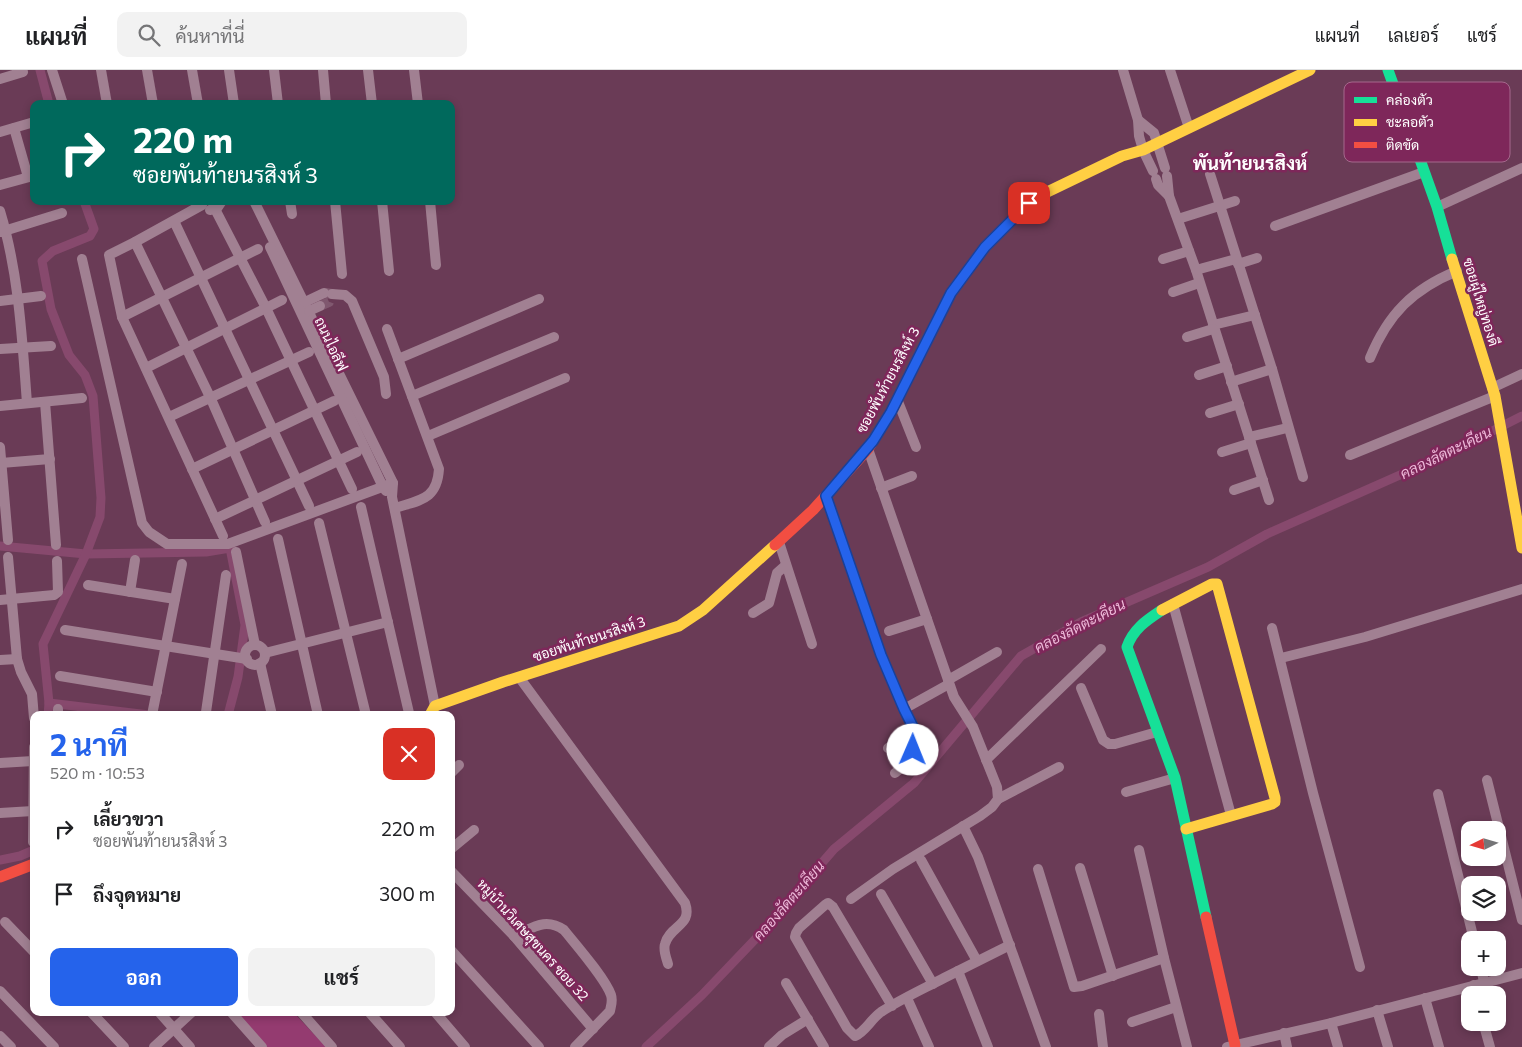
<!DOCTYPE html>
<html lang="th">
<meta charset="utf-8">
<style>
body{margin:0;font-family:Commissioner,Sarabun,sans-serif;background:#f2f2f2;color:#202124;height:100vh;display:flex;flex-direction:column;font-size:19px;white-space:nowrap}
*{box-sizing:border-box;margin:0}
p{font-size:16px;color:#757577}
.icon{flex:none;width:28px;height:28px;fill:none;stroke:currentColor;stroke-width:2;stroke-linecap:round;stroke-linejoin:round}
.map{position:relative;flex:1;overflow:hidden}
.side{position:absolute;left:30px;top:641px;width:425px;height:305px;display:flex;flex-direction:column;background:#fff;border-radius:10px;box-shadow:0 2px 8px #0003}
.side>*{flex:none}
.banner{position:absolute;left:30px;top:30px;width:425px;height:105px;border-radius:10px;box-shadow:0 2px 8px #0003;background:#00695c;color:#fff;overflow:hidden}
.needle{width:32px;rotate:265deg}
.tools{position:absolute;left:1461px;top:751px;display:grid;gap:10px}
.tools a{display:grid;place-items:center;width:45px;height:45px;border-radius:10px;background:#fff;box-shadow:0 2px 8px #0003;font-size:25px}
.pin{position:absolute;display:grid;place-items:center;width:42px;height:42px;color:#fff;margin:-21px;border-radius:10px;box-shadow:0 2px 8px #0006}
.me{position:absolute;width:55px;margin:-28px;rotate:1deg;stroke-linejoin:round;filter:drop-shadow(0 0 4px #0008)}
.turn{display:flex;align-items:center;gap:18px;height:105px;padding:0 20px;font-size:22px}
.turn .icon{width:65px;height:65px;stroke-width:2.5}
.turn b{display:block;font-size:35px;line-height:42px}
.round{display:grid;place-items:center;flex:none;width:52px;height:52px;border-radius:10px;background:#f2f2f2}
.summary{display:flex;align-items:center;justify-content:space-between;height:85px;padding:0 20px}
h1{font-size:30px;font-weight:700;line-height:38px;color:#2563eb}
.primary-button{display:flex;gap:10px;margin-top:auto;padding:10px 20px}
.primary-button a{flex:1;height:58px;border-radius:10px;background:#2563eb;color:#fff;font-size:20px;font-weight:700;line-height:58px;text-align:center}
.primary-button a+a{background:#f2f2f2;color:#202124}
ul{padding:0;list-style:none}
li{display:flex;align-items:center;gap:15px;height:65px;padding:0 20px}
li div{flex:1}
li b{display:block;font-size:19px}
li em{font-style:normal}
header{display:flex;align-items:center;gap:30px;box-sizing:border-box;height:70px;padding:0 25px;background:#fff;border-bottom:1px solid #e0e0e0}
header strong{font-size:24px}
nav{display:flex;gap:28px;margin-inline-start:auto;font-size:18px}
.search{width:350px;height:45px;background:#f2f2f2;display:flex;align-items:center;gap:12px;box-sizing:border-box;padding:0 18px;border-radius:10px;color:#757577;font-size:19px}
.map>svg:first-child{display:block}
.green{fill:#943b70}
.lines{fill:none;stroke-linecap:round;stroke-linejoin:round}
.canal{stroke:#87496d;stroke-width:9}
.street-tunnel{stroke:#80586f;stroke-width:10;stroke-dasharray:10 5;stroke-linecap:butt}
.street{stroke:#a18092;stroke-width:10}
.fast{stroke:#16e098;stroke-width:11}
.slow{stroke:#ffcf43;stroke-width:11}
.jam{stroke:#f24e42;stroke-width:11}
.route-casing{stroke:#184099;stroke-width:12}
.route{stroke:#2563eb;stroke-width:9}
.labels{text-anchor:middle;stroke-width:5;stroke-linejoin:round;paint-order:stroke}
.street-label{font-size:14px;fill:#fff;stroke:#7e275a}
.water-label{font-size:15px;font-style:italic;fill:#edb8d8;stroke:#7e275a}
.district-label{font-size:19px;font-weight:bold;fill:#fff;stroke:#7e275a}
.key{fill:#7e275a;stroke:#a5688c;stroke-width:1}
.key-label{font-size:14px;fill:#fff}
</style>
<header>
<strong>แผนที่</strong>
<div class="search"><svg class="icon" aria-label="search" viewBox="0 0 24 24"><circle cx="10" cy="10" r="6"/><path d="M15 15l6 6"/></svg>ค้นหาที่นี่</div>
<nav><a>แผนที่</a><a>เลเยอร์</a><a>แชร์</a></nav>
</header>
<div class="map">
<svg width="1522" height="977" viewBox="0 0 1522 977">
<rect width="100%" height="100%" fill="#6a3b56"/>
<polygon class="green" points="232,943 294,943 326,977 263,977"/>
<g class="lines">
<g class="canal">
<polyline points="40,0 49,34"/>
<polyline points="0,476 86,484 206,482 230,478 245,555 238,607 228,645"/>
<polyline points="49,633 149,645"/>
<polyline points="48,645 49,633 43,574 86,484 100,447 101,428 93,326 85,305 69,285 51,239 42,191 53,181 90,166 94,159 84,131"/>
<polyline points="0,790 20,786 34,780"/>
<polyline points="646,977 702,925 763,861 834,779 914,713 1021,586 1081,552 1208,497 1267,464 1445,385 1522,346"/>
</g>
<polyline class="street-tunnel" points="320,236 329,232 332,224 325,223"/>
<g class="street">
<polyline points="52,0 63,34"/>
<polyline points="101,0 107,34"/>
<polyline points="147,0 153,34"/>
<polyline points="192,0 198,34"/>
<polyline points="229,0 234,34"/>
<polyline points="274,0 278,34"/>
<polyline points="323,0 326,34"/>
<polyline points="368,0 372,34"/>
<polyline points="414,0 418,34"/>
<polyline points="1123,0 1138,50 1139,66 1143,80 1153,101"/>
<polyline points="1170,0 1189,58"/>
<polyline points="0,9 23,2"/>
<polyline points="1138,50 1154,63 1165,98"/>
<polyline points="14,58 28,107"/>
<polyline points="0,62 34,52"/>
<polyline points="1210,104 1272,299 1303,407"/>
<polyline points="1167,106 1169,126 1196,200 1269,430"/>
<polyline points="1156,109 1158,115 1169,126"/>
<polyline points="0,115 33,106"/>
<polyline points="254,131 393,413 392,427 435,636"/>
<polyline points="290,131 292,144"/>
<polyline points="335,131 342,204"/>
<polyline points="382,131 389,201"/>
<polyline points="430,131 436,195"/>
<polyline points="202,135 135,172 109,185 122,247 223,466"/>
<polyline points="1437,137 1522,98"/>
<polyline points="215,139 266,238 352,419"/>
<polyline points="210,140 218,137 222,131"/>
<path d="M0,141C19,204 22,268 27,333"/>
<polyline points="1178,149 1235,131"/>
<polyline points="174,151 309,436"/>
<polyline points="1275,156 1424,102"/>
<polyline points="1,162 62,143"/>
<polyline points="135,172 211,329 265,452"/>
<polyline points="270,177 383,417 386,421"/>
<polyline points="82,189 142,453 149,462 167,474 228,474 393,413"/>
<polyline points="1163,189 1189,181"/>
<polyline points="1238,194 1257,188"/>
<polyline points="1196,200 1236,189"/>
<polyline points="1173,222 1199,213"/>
<polyline points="332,224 345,225 352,231 384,307 386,324"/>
<polyline points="0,231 41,226"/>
<polyline points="305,232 324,223"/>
<polyline points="309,241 320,236"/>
<polyline points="122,247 258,179"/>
<polyline points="1213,255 1255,245"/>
<path d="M387,259L439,399C437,430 420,430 395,438"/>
<polyline points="1187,267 1213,259"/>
<polyline points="0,279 51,276"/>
<path d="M1370,288C1388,244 1413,219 1457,201"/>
<polyline points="398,289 539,229"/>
<polyline points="146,298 282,230"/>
<polyline points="1199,305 1227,296"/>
<polyline points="1231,312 1272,299"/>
<polyline points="1492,318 1522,304"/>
<polyline points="412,326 554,267"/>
<polyline points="897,329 916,377"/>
<polyline points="45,332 56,475"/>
<polyline points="0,336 82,328"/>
<polyline points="1210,343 1239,334"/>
<polyline points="169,347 309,282"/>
<polyline points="428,366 565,308"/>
<polyline points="1249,367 1287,358"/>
<polyline points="0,377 8,470"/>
<polyline points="1222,382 1251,373"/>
<polyline points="1350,385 1495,326"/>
<polyline points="1,393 50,389"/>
<polyline points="192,399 334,331"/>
<polyline points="881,418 912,406"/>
<polyline points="1234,420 1263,410"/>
<polyline points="826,426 881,585 904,639"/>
<polyline points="361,437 409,643"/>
<polyline points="215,449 357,382"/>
<polyline points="319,453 366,645"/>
<polyline points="278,469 318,645"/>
<polyline points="779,472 812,574"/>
<polyline points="236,482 255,575"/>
<polyline points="8,487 17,589 21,602 32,624 34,648"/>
<polyline points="88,515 175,529"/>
<polyline points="130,522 135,490"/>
<polyline points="0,530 54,525 58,522 57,491"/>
<polyline points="1173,534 1231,745"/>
<polyline points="753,543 769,533 777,503 786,495"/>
<polyline points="1272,558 1313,723 1360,897"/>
<polyline points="65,560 247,589"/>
<polyline points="889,561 927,549"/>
<circle cx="255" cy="585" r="10"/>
<polyline points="265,583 388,552"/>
<polyline points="1281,588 1365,567 1522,519"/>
<polyline points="0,590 17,589"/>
<polyline points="260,593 272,645"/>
<polyline points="60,606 157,622"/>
<path d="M519,607L685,833C693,856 670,855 665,874C663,880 666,887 668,894"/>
<polyline points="948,610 997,582"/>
<polyline points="1081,618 1103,670 1109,674 1115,674 1157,662"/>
<polyline points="206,642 226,505"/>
<polyline points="58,645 58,639"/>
<polyline points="152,645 182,494"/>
<polyline points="888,678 915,659"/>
<polyline points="986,690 1101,579"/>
<polyline points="0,693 33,691"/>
<polyline points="451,703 459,695"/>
<polyline points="895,703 907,693 911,687 913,681 915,659 904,639 949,614"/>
<polyline points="1487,710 1522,850"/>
<polyline points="1126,722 1175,708"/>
<polyline points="1438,724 1474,870"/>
<polyline points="998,729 1059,697"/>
<polyline points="0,743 33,741"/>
<polyline points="963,756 978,787 1046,977"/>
<polyline points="33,772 34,677"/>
<polyline points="451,779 474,760"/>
<polyline points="1139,780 1164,888 1187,977"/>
<polyline points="921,790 977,891"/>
<polyline points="1080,798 1113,906"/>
<polyline points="1038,799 1074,917 1082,916 1164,888"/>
<polyline points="451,801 514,866 593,959"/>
<polyline points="881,824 933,914"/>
<polyline points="851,829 893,799 980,746 992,737 998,729 997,717 973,657 954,627 868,379"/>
<polyline points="5,852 34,882"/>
<path d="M514,866C533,858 545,847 564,860C576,875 605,908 611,925C613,931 611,935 610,941L575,977"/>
<polyline points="451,880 539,977"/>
<polyline points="1481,898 1484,912"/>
<polyline points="958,901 988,977"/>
<polyline points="786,913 824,977"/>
<polyline points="1474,915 1476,925"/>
<polyline points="0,921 54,977"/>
<polyline points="907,928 929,977"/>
<polyline points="1425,928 1439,977"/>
<path d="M892,936L833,837L828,833L825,835L799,858L796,863L795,867L847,958L855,966C865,962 871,949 881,942C901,929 923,919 944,908L1010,875"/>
<polyline points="1377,940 1388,977"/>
<polyline points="91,942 124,977"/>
<polyline points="159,942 190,977"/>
<polyline points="231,942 262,977"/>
<polyline points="301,942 332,977"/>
<polyline points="369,942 400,977"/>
<polyline points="435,942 465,977"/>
<polyline points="1099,944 1103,977"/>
<polyline points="1132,952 1176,937"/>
<polyline points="1483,952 1490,977"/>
<polyline points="1331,953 1338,977"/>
<polyline points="1284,963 1287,977"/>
<polyline points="0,966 11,977"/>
<polyline points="154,977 192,942"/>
<polyline points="769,977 782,965 808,949"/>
<polyline points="1227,977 1331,953 1522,903"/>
</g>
<g class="fast">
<polyline points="1388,0 1437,137 1452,189"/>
<path d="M1162,540C1147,550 1133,559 1127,577L1175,708L1206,847"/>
</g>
<g class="slow">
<polyline points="1026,136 1041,125 1122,86 1143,80 1310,0"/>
<polyline points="1452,189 1495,326 1522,478"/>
<polyline points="1162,540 1212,514 1217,514 1275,728 1275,732 1272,734 1186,759"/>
<polyline points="430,645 435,636 503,612 679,556 703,540 775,475"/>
</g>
<g class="jam">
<polyline points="775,475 813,440 868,379 891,342 951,223 985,177 1026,136"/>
<polyline points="0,807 34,794"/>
<polyline points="1206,847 1235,975"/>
</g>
</g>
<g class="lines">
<g class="route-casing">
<polyline id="route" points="913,680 914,659 904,639 881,585 826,426 873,371 891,342 951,223 985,177 1029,133"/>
</g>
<use href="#route" class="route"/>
</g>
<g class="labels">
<g class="street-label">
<text transform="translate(1481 232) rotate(73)" y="5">ซอยผู้ใหญ่ทองดี</text>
<text transform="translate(331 274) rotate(65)" y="5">ถนนไอลีฟ</text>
<text transform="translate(888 310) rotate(-62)" y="5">ซอยพันท้ายนรสิงห์ 3</text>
<text transform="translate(589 569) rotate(-18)" y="5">ซอยพันท้ายนรสิงห์ 3</text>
<text transform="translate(533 870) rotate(48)" y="5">หมู่บ้านวิเศษสุขนคร ซอย 32</text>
</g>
<g class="water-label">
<text transform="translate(1446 383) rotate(-26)" y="5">คลองลัดตะเคียน</text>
<text transform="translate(1080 556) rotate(-27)" y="5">คลองลัดตะเคียน</text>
<text transform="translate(789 831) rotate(-49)" y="5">คลองลัดตะเคียน</text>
</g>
<g class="district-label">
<text x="1250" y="100">พันท้ายนรสิงห์</text>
</g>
</g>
<rect x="1344" y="12" width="166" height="80" rx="8" class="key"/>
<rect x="1354" y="27" width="23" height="6" fill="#16e098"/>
<rect x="1354" y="49" width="23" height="7" fill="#ffcf43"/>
<rect x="1354" y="72" width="23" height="6" fill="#f24e42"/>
<g class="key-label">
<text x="1386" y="35">คล่องตัว</text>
<text x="1386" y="57">ชะลอตัว</text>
<text x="1386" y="80">ติดขัด</text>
</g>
</svg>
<div class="tools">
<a><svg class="needle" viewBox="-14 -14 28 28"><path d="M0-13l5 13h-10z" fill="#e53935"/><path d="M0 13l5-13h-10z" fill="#757577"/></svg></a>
<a><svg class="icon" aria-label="layers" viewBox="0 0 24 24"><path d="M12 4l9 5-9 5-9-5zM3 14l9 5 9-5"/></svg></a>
<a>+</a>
<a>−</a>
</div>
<div class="pin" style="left:1029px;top:133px;background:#d93025"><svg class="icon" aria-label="arrive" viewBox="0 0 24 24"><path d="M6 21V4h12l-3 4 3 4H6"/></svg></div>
<svg class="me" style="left:913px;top:680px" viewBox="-20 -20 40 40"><circle r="19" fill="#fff"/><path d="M0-13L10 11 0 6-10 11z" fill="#2563eb"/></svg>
<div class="banner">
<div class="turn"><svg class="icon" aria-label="right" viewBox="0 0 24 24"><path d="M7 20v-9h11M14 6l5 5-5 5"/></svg><div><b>220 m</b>ซอยพันท้ายนรสิงห์ 3</div></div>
</div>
<section class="side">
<div class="summary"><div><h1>2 นาที</h1><p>520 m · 10:53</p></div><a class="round" style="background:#d93025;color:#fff"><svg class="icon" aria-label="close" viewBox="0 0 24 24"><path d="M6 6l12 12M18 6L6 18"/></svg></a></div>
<ul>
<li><svg class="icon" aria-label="right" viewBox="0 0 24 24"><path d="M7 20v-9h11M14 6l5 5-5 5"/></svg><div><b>เลี้ยวขวา</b><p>ซอยพันท้ายนรสิงห์ 3</p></div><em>220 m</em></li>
<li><svg class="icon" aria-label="arrive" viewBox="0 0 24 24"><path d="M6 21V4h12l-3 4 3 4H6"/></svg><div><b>ถึงจุดหมาย</b></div><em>300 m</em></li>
</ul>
<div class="primary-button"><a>ออก</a><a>แชร์</a></div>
</section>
</div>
